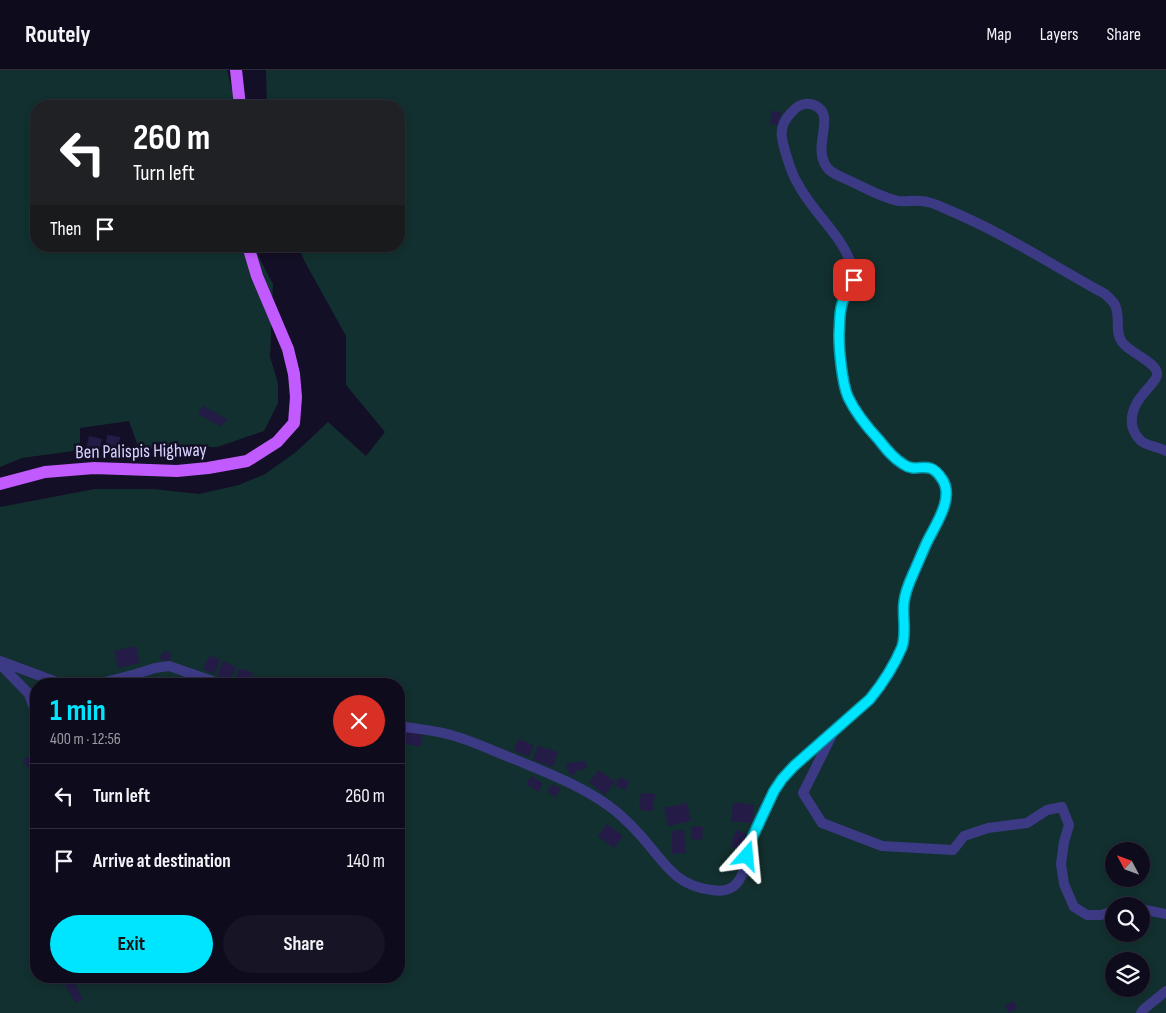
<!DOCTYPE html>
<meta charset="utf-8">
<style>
body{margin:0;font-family:"Sofia Sans Condensed",sans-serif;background:#171425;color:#f1f3f6;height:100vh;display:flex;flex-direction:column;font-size:19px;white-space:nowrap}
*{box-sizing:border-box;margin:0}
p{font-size:16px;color:#9b9ba3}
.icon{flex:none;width:28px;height:28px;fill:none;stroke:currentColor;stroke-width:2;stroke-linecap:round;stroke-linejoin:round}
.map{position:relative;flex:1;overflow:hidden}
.details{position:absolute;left:30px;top:608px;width:375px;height:305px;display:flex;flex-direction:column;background:#0e0b1c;border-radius:20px;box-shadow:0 2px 8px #0003,0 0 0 1px #2e2b3b}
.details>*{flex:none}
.top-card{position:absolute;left:30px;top:30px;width:375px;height:152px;border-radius:20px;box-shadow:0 2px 8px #0003,0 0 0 1px #2e2b3b;background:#202124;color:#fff;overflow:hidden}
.needle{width:32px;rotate:311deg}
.fabs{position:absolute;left:1105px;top:772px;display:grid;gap:10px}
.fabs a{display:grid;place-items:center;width:45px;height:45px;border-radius:50%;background:#0e0b1c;box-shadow:0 2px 8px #0003,0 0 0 1px #2e2b3b;font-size:25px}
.pin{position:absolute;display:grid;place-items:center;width:42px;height:42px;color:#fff;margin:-21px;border-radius:10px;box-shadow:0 2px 8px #0006}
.me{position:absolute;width:55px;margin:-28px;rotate:18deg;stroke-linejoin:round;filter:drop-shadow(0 0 4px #0008)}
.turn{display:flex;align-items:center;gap:18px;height:105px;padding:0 20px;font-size:22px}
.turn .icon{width:65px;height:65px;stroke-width:2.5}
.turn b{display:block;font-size:35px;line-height:42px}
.then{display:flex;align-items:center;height:48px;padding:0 20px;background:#0003;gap:10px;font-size:19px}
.round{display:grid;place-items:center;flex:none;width:52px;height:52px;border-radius:26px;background:#171425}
.overview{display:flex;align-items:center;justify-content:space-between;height:85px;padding:0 20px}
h1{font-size:30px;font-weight:700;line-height:38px;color:#00e5ff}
.action{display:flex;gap:10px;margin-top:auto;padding:10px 20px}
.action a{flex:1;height:58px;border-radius:30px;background:#00e5ff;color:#111;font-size:20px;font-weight:700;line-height:58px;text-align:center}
.action a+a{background:#171425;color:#f1f3f6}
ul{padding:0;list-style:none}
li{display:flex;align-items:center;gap:15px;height:65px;padding:0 20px;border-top:1px solid #2e2b3b}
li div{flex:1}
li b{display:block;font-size:19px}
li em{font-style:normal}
header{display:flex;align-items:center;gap:30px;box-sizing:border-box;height:70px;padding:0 25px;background:#0e0b1c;border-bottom:1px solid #2e2b3b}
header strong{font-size:24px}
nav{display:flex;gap:28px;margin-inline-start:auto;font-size:18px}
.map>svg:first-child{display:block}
.green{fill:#12302f;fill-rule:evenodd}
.building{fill:#241b47}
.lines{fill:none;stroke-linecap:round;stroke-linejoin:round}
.minor{stroke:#3d3a85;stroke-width:10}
.primary{stroke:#c25bff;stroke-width:12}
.route-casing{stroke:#0095a6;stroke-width:12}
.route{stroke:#00e5ff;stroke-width:9}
.labels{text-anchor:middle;stroke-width:5;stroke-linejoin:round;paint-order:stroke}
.street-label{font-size:19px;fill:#d9d4ff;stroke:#130f26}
</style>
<header>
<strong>Routely</strong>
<nav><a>Map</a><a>Layers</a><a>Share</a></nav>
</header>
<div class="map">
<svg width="1166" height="943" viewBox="0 0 1166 943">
<rect width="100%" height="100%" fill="#130f26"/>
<g class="green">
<polygon points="0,0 227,0 234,28 231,36 36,36 36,176 253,176 273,214 270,287 278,313 278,333 264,361 217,377 139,379 129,351 80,358 80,380 22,388 0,397"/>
<path d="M266,0H1166V943H0V437L95,419H153L199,424L239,415L265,404L296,382L328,352L366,386L385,362L346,315V266L305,192L298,176H399V36H267ZM36,614H399V906H36ZM1114,781H1141V809H1114ZM1114,836H1141V864H1114ZM1114,891H1141V919H1114Z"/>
</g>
<g class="building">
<polygon points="772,41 781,42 779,55 770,54"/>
<polygon points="203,336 228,350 220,356 198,344"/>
<polygon points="107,365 120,367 118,383 105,382"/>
<polygon points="89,366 102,369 99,382 86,379"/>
<polygon points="136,576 140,593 118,598 114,581"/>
<polygon points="166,580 172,586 167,592 159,588"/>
<polygon points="210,585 220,590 214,604 203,599"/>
<polygon points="223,591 236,597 230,610 217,605"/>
<polygon points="239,598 253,603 249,614 242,614 235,611"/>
<polygon points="406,661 423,665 420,677 403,673"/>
<polygon points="518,669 534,675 529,687 514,681"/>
<polygon points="538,676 558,682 553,697 533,690"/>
<polygon points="36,682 36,704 33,706 23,690"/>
<polygon points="585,691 587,698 576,701 574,706 568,703 566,693"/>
<polygon points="599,700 615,712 605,725 589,712"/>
<polygon points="532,706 543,714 538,722 526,714"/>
<polygon points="619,707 629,711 626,720 615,716"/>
<polygon points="552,714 561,719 555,727 547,722"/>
<polygon points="641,723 655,724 653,741 639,740"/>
<polygon points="733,732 754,735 752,753 731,751"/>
<polygon points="687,733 691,751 668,756 664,738"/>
<polygon points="607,754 623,766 614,778 598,766"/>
<polygon points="692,756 703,757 702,770 691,769"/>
<polygon points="684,760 686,783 672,784 672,761"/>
<polygon points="736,760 747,764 741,780 730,776"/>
<polygon points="60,906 71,906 83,929 76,933"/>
<polygon points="1013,931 1018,938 1009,943 1005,936"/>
</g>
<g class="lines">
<g class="minor">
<polyline points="0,591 62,614"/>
<polyline points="0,594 29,624 36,644"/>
<polyline points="97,614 136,604 155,598 169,596 221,614"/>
<path d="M399,656C416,659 434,660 451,665C473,671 493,681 514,689C550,704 588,718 618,743C627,751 635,759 642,767C664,792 675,816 712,820C718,821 728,821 734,816C747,805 746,783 752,767C757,753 767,733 775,720C785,702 801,689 816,676C834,660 852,644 870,629C883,613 894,596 901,578C907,565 904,553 904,540C904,529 907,519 911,509C916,497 921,485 927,474C935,455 956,429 941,408C928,389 922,402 908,397C890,390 853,341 846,322C844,316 843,308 842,301C840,281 837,261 840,241C843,223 858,215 852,196C842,165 813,143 798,114C792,105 789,94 786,84C781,68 778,57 790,44C795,38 802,33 809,34C816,34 823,40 824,47C826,63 816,80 826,96C830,103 840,106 848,110C864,117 882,128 899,131C906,132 913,130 920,131C929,131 938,135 946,139C1002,162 1052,195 1105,224C1108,227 1113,231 1115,235C1121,247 1114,261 1122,272C1128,282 1159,293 1157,305C1157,308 1153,312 1151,315C1141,326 1130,338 1132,355C1133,360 1137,367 1141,371C1147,376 1159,377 1166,381"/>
<polyline points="833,663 803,723 822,753 882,776 953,780 964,766 988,758 1027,753 1047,740 1062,737 1069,755 1064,772 1061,794 1064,814 1074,837 1087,845 1101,845 1114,841"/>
<polyline points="1141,839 1166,844"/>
<polyline points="1141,943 1144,939 1166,921"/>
</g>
<g class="primary">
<polyline points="236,0 240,36"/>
<polyline points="0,414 45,402 94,398 177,401 208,398 247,391 277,372 294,353 296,327 294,304 288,279 257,206 248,176"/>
</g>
</g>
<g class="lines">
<g class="route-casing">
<path id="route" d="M747,786L752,768L774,721L782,709L794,696L870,629C883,613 894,596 902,577C907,562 902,547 904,532C905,522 909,513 913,504C918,493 922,483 927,472C935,455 955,428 942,409C928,387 918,405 903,394C893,388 886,379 879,370C867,357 856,344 848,327C842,313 839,280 839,264C840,254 839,243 842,234C844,226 850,218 854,210"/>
</g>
<use href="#route" class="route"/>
</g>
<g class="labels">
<g class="street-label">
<text transform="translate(141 380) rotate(-1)" y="7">Ben Palispis Highway</text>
</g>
</g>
</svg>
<div class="fabs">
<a><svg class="needle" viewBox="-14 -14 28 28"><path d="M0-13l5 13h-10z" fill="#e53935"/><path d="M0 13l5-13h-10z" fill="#9b9ba3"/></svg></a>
<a><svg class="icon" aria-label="search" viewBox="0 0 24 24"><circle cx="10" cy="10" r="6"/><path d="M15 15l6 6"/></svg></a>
<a><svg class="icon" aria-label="layers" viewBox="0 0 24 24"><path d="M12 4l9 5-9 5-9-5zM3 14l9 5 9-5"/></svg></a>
</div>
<div class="pin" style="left:854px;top:210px;background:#d93025"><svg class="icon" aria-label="arrive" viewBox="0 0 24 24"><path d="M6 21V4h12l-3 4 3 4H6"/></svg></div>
<svg class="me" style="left:747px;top:786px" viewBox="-20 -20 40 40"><path d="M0-17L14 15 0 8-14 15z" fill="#00e5ff" stroke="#fff" stroke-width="4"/></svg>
<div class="top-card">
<div class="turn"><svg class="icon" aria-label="left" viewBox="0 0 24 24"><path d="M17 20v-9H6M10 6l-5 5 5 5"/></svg><div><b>260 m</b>Turn left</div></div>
<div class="then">Then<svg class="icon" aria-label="arrive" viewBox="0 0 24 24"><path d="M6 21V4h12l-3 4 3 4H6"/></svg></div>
</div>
<section class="details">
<div class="overview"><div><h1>1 min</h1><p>400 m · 12:56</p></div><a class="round" style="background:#d93025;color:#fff"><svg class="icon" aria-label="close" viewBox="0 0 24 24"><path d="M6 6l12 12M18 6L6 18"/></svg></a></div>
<ul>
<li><svg class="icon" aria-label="left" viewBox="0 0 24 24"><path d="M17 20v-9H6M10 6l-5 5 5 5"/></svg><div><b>Turn left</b></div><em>260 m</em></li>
<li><svg class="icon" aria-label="arrive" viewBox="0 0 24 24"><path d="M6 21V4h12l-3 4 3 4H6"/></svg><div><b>Arrive at destination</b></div><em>140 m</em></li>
</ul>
<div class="action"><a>Exit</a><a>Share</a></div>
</section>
</div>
